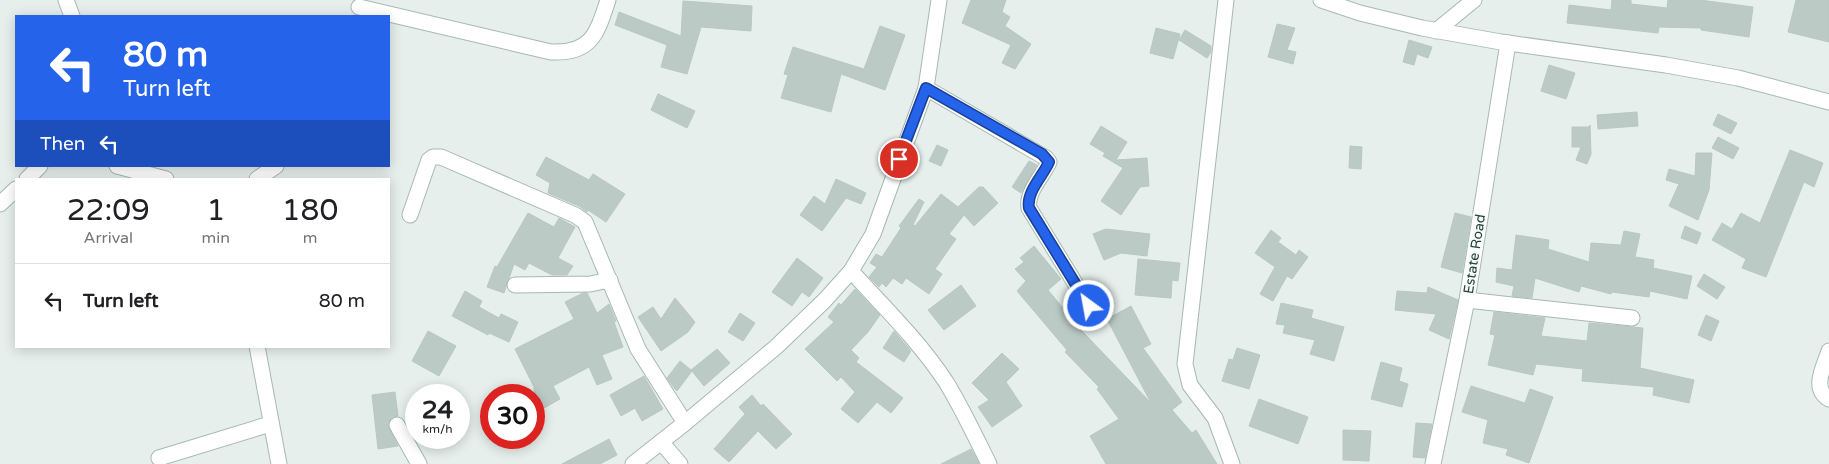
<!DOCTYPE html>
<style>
body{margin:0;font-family:"Varela Round",sans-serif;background:#f6f6f6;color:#202124;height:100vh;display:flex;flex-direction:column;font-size:19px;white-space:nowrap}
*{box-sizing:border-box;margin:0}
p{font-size:16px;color:#757577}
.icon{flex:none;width:28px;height:28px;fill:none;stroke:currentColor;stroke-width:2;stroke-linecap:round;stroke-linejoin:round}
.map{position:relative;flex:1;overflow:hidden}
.side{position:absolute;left:15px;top:178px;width:375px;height:170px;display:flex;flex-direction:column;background:#fff;border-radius:0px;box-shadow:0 2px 12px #0003}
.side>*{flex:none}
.banner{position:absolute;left:15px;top:15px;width:375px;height:152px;border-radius:0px;box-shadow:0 2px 12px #0003;background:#2563eb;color:#fff;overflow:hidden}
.speed{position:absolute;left:405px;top:384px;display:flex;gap:10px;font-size:25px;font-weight:700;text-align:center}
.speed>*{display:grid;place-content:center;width:65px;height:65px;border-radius:50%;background:#fff;box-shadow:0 2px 12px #0003;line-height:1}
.speed small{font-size:12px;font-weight:400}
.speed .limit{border:8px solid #d22;background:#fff;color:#111}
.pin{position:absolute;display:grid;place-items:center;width:42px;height:42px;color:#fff;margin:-21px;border:2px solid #fff;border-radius:50%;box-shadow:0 1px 5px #0007}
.me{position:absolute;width:55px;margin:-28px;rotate:328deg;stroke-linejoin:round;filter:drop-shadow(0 0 4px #0008)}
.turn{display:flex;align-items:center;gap:18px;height:105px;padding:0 25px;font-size:22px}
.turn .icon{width:65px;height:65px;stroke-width:2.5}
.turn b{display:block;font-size:35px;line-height:42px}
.then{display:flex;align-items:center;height:48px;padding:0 25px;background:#0003;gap:10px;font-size:19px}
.eta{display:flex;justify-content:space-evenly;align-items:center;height:85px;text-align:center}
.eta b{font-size:30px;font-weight:600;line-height:35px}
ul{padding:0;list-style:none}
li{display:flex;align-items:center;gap:15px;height:75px;padding:0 25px;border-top:1px solid #e0e0e0}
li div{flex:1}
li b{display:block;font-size:19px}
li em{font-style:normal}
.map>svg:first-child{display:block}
.building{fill:#bbcac4;stroke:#b8c9c2}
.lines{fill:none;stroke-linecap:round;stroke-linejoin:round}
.minor-casing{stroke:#a8b8b2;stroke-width:17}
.minor{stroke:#fff;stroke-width:15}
.route-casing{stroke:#184099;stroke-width:12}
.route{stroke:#2563eb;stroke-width:9}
.labels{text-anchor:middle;stroke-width:4.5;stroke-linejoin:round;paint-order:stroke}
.street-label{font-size:14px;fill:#24423a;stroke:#f7fbf9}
</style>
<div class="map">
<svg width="1829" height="464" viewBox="0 0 1829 464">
<rect width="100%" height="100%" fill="#e6efeb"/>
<g class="building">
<polygon points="971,0 1006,0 1002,12 1010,17 1005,26 1031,44 1015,69 1002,63 1011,45 962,23"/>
<polygon points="1612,0 1631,0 1631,4 1667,8 1668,0 1700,0 1753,7 1749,37 1701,30 1701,28 1659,27 1658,33 1567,23 1569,5 1611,10"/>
<polygon points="1796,0 1829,0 1829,42 1788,32"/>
<polygon points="683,1 752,6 751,31 701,27 687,74 661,67 667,45 615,25 619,12 681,36"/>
<polygon points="1277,24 1295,28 1287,50 1296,52 1293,64 1268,57"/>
<polygon points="880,26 905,35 885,90 841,74 831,112 781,98 788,75 784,74 793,47 864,69"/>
<polygon points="1156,28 1180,34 1173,59 1150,53"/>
<polygon points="1185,30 1211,46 1211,52 1207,58 1179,40"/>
<polygon points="1409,40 1432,47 1428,58 1417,54 1414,65 1403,62"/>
<polygon points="1549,65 1575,73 1566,99 1541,91"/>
<polygon points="658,94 695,111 687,128 651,110"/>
<polygon points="1637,112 1638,126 1598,129 1597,115"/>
<polygon points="1718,114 1737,123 1731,134 1713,125"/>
<polygon points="1590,125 1591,154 1587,164 1576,160 1581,147 1572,147 1572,127 1589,127"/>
<polygon points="1101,126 1127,142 1116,160 1147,158 1149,186 1140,187 1121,215 1101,201 1123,168 1103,156 1105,153 1090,144"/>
<polygon points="1718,137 1739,148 1733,159 1712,148"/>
<polygon points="937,145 948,150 941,166 929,161"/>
<polygon points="1350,146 1362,147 1361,169 1349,168"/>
<polygon points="1790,150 1823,163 1814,187 1804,182 1766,277 1742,268 1746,259 1712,240 1722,223 1732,229 1741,213 1760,223"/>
<polygon points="1696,153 1712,153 1709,190 1698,220 1669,206 1679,184 1666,180 1669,169 1695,176"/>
<polygon points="546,157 589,180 593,174 625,194 606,222 588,210 587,212 579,206 548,193 550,183 536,175"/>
<polygon points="1029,161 1037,165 1021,193 1012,187"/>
<polygon points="836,179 866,193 861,204 846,198 822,231 800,215 814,196 825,204"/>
<polygon points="979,187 983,187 998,203 974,226 964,215 949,234 956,239 935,269 942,274 929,294 906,278 902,284 893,278 886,287 882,283 879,287 869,277 877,267 870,263 876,254 882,257 901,228 899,226 919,199 924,202 913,225 915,226 941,194 958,207"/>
<polygon points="528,213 554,227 559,218 575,227 558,258 573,266 567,275 552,275 529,263 525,270 514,264 504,293 487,287 495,266 497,267"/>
<polygon points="1455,213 1471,217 1462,273 1441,267"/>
<polygon points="1685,226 1701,233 1697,244 1681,238"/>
<polygon points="1106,229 1150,234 1147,256 1121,253 1104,260 1093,234"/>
<polygon points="1271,230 1281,238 1278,242 1296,255 1299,250 1308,257 1292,279 1287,276 1273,301 1260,294 1275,267 1255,253"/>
<polygon points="1624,231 1640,234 1635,257 1654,260 1653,268 1692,276 1687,299 1650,291 1649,297 1612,292 1611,294 1581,286 1579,292 1535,278 1532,298 1512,296 1514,286 1496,282 1497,268 1512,270 1516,235 1549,240 1548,249 1589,262 1591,243 1621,245"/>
<polygon points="1034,246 1061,279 1048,290 1081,330 1151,403 1107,319 1131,306 1151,344 1143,348 1182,402 1172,410 1192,433 1196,430 1217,464 1106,464 1090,436 1119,419 1097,389 1099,387 1065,352 1067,350 1017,291 1026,281 1015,269 1024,262 1020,258"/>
<polygon points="797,258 823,278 809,297 802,292 792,306 772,292"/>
<polygon points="1138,259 1180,263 1178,281 1172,280 1171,298 1135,295"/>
<polygon points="1704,274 1725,287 1717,299 1697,286"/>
<polygon points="961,285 976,306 944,330 928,310"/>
<polygon points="1428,287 1458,300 1449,339 1429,330 1436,314 1395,310 1397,291 1427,293"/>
<polygon points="855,289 880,315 868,332 851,350 859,358 856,362 903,398 891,413 877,402 858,423 841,409 855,392 841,377 837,381 805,349 834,322 828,317 839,303 841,305"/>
<polygon points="465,291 482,301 479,307 499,318 501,314 518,322 509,342 489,333 488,335 452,316"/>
<polygon points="583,293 587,293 597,313 609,304 616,321 614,322 623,347 602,355 612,379 597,385 589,367 553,386 560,399 539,411 534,401 534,387 515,349 574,319 565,302"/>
<polygon points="675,298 695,322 688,332 661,351 638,317 653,307 661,319"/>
<polygon points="1281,303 1313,310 1311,318 1344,327 1334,361 1310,354 1315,340 1283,333 1285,325 1276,324"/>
<polygon points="1494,312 1545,318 1541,336 1587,341 1589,323 1643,328 1640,368 1694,380 1689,403 1653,395 1654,387 1582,381 1583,369 1536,364 1533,375 1488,365 1495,335 1490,334"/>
<polygon points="740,313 755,323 743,341 728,332"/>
<polygon points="1706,315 1719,321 1711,341 1698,335"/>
<polygon points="428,331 456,346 439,376 412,361"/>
<polygon points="894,331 911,351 904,362 883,348"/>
<polygon points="1237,348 1260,355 1249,389 1222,381 1229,359 1233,360"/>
<polygon points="717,349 730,363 704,386 692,371 677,391 675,389 667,378 680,361 691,370"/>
<polygon points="1002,353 1019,369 1006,382 1022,406 992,427 978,407 989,400 972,383"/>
<polygon points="1381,362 1402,368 1399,381 1408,384 1402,407 1371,399"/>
<polygon points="644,376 663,409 642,421 635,408 621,416 610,395"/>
<polygon points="1471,386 1525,403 1530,389 1553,397 1529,463 1506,455 1508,449 1483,443 1488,420 1462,412"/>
<polygon points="395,392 398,416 392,417 388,425 398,446 378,449 372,395"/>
<polygon points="752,395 761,406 763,404 792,434 776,449 758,431 729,462 714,449 745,414 739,407"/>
<polygon points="1259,399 1308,417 1298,444 1249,426"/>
<polygon points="1416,423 1432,424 1425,458 1413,457"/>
<polygon points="1343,430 1371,431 1369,461 1343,460"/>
<polygon points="609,439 617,455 600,464 562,464"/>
<polygon points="971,449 979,464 941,464"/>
</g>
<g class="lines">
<g class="minor-casing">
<g id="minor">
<polyline points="66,0 72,16"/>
<polyline points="1226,0 1185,364 1190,385 1215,418 1232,464"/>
<polyline points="1321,0 1360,13 1422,28 1501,42 1666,65 1738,78 1829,102"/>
<path d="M359,7L551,52C592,54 597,33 608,0"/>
<polyline points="1436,31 1474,0"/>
<path d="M926,88L1046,158L1049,162C1043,176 1026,192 1029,208L1089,306"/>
<polyline points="117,166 166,179"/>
<polyline points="27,179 40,166"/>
<polyline points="257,179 276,166"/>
<polyline points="0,204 16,189"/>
<polyline points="410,215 429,160 433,157 441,157 575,215 585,222 638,349 685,423"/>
<path d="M851,271C884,307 919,341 946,382C962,408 975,436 989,464"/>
<polyline points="515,285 590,284 610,280"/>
<polyline points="1467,300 1632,318"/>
<polyline points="257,346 279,464"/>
<path d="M1829,351C1824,367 1811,388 1829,399"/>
<polyline points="397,425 419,464"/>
<polyline points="661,442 680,464"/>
<polyline points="159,458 270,424"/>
<polyline points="633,464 685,423 776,347 825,300 851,271 873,234 926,88 939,0"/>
<polyline points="1433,464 1467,300 1508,43"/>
</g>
</g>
<use href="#minor" class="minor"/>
</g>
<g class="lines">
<g class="route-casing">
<path id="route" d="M899,159L926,88L1042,154L1049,162C1043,176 1026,192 1029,208L1089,306"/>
</g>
<use href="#route" class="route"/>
</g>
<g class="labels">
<g class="street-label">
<text transform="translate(1474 254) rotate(-81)" y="5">Estate Road</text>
</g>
</g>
</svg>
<div class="speed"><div>24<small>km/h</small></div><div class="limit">30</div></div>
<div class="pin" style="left:899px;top:159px;background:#d93025"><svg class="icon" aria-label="arrive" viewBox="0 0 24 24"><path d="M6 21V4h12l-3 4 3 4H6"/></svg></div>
<svg class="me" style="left:1089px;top:306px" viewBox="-20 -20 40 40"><circle r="17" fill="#2563eb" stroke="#fff" stroke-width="3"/><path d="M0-11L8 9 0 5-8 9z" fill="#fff"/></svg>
<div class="banner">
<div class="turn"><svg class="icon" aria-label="left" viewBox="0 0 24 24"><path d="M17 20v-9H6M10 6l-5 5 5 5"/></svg><div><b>80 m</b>Turn left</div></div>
<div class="then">Then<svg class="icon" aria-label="left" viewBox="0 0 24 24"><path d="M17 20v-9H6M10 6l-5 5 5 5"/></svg></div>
</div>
<section class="side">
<div class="eta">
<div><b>22:09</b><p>Arrival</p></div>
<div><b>1</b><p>min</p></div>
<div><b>180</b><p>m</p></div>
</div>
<ul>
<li><svg class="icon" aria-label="left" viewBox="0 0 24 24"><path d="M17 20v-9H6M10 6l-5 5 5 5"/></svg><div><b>Turn left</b></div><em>80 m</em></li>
</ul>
</section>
</div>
